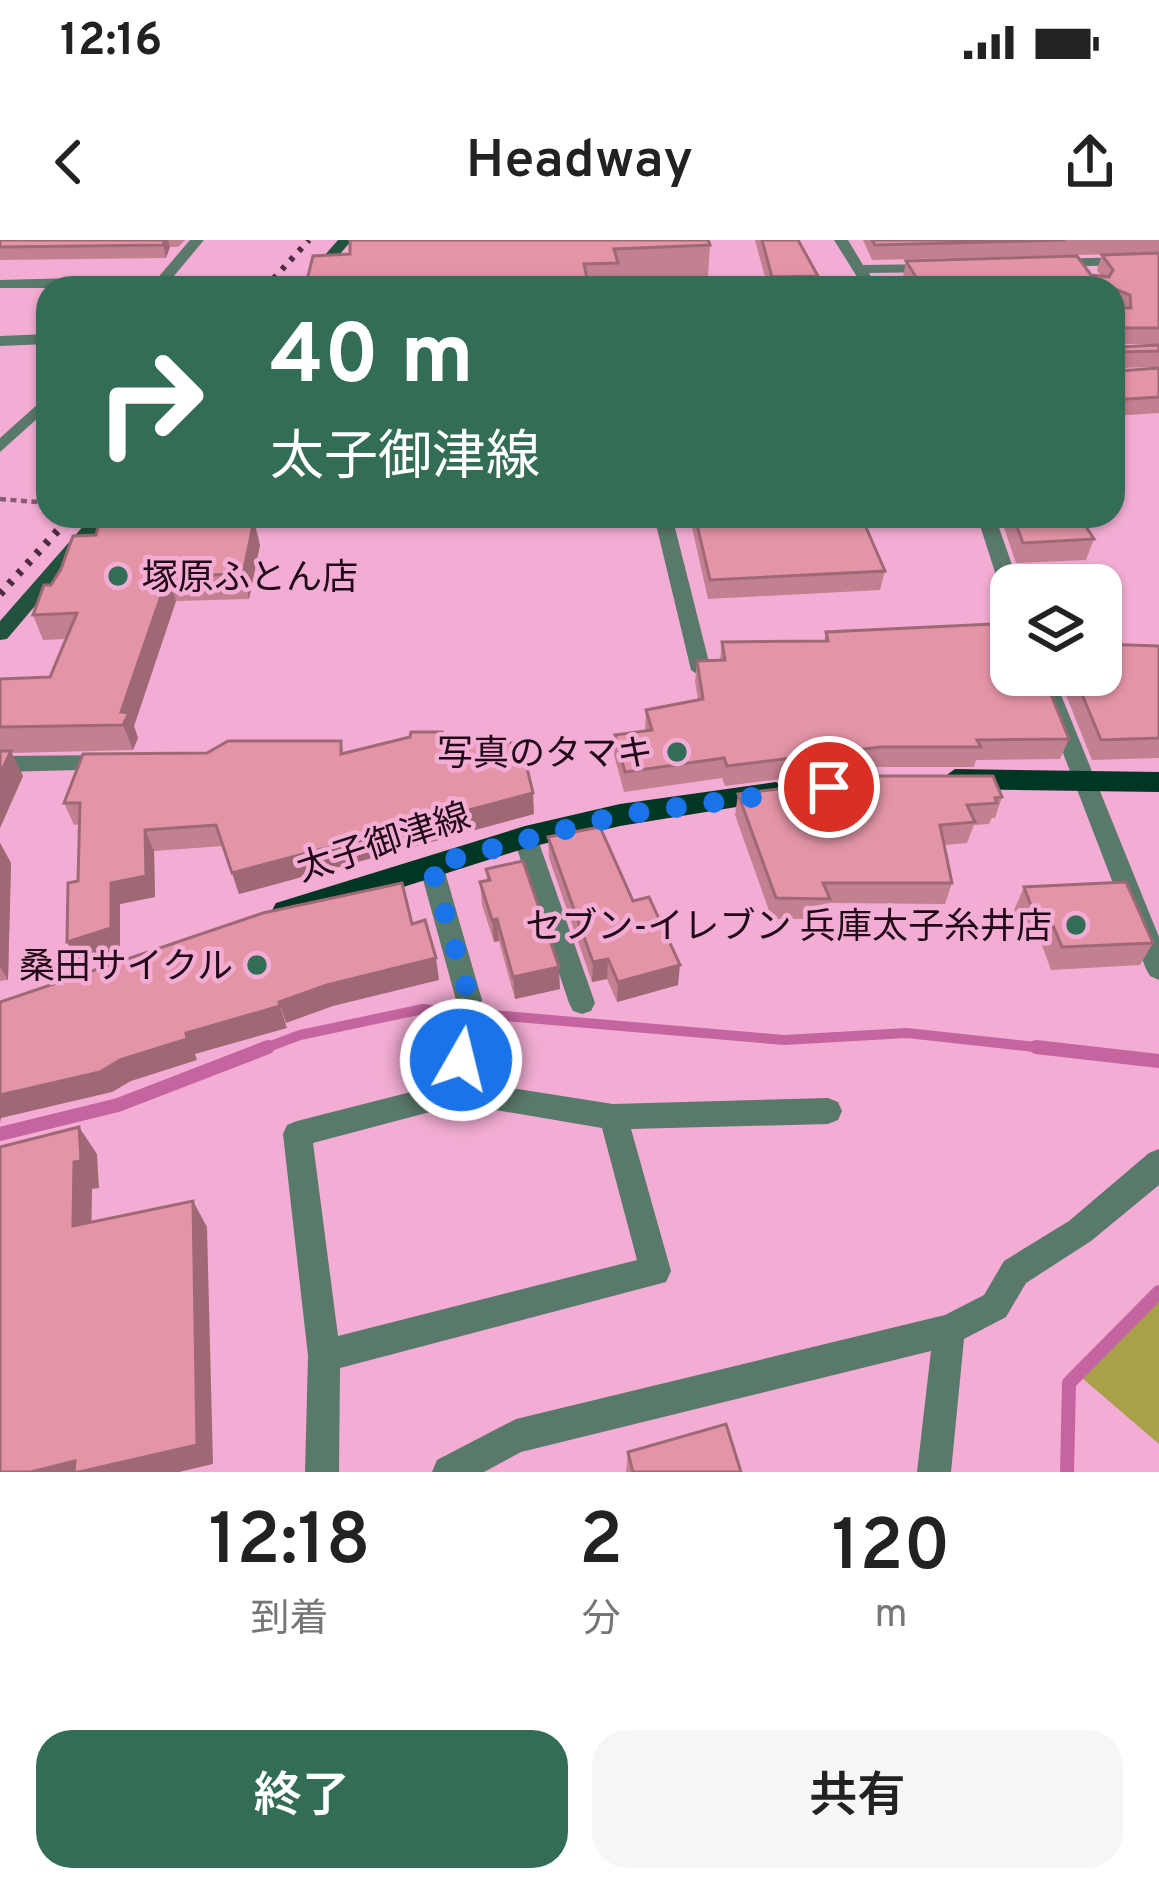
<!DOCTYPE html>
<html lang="ja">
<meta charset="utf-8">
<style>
body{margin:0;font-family:Overpass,"Noto Sans JP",sans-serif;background:#f6f6f6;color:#222;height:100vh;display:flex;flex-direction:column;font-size:45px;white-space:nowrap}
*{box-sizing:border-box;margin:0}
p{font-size:39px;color:#767676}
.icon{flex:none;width:66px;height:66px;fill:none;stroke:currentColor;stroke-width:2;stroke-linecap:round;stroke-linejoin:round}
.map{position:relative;height:1232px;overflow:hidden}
.details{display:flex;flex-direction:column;background:#fff;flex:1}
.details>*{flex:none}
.hud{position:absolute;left:36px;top:36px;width:1089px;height:252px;border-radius:36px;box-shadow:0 3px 9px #0004;background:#346d55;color:#fff;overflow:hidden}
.controls{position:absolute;left:990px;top:324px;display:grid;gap:24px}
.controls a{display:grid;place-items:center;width:132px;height:132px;border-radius:24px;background:#fff;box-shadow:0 3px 9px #0004;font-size:60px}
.pin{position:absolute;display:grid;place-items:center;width:102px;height:102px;color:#fff;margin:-51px;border:6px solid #fff;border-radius:50%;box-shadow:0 3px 12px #0007}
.me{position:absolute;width:132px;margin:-66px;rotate:8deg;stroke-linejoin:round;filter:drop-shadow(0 0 9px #0008)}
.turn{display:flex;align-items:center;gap:42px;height:252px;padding:0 36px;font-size:54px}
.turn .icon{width:156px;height:156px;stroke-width:2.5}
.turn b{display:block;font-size:84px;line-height:102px}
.eta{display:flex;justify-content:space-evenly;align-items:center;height:204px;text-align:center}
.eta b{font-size:72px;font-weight:600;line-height:84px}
.action{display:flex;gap:24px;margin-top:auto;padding:24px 36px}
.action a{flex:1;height:138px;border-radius:36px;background:#346d55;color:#fff;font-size:48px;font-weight:600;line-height:138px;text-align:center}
.action a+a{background:#f6f6f6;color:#222}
.status{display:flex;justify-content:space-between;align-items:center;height:84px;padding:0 60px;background:#fff;direction:ltr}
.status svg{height:33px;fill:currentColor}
header{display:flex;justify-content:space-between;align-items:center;height:156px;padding:0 36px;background:#fff;font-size:54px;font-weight:600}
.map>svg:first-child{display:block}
.green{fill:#a9a147}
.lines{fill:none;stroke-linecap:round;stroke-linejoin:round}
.stream-far1{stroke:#c5659f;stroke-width:10}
.stream{stroke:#c5659f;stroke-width:14}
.path{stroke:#895a75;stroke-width:4.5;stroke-dasharray:6 4.5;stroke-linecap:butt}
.minor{fill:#59796a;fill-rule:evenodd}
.secondary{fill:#21533f;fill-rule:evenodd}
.primary{fill:#003724;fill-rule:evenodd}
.rail-far1{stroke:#4e2c40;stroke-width:6;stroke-dasharray:4.5 8;stroke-linecap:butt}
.rail{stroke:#4e2c40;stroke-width:8;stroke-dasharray:4.5 9;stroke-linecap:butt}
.wall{fill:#c38090}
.shaded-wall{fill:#9f6875}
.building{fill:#e395a7;stroke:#9f6875;stroke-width:3;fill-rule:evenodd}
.route{stroke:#1a73e8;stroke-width:21;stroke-dasharray:0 37.8}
.poi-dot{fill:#346d55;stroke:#f3add4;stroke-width:4.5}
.labels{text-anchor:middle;stroke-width:9;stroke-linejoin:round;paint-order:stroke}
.poi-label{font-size:36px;fill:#200817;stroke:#f3add4;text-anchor:end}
.street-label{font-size:36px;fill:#200817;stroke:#f3add4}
</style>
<div class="status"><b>12:16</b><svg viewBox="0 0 49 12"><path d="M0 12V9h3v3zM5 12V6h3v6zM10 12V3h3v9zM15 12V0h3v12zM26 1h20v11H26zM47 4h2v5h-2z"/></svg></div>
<header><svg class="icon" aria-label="back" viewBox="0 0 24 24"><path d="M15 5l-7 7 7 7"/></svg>Headway<svg class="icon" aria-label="share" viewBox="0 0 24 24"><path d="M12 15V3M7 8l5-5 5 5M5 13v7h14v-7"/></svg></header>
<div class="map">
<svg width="1159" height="1232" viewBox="0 0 1159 1232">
<rect width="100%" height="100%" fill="#f3add4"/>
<polygon class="green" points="1159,1047 1159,1204 1081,1137"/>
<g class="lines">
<polyline class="stream-far1" points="260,810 300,795 423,769 784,800 907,793 1063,810"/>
<g class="stream">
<polyline points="1036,807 1159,821"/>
<polyline points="0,894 118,865 268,807"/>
<polyline points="1067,1232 1069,1143 1159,1052"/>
</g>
<polyline class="path" points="0,259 48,263"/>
<g class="minor">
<polygon points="190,0 204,0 164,48 149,48"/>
<polygon points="834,0 848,0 863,25 936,24 943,28 936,32 869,33 878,48 864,48"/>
<polygon points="1159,16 1159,24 1054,27 1047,23 1054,19"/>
<polygon points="75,38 82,42 79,48 0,48 0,40"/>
<polygon points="48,94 48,104 0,106 0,96"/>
<polygon points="48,155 48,169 0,212 0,198"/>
<polygon points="182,276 289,276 280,281 173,287 164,282"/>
<polygon points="654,276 672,276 711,430 708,435 701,437 691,430"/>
<polygon points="977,276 995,276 1019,345 1011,345 1011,357 1001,351"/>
<polygon points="1033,435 1053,435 1159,697 1159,740 1150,736 1146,729"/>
<polygon points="112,515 123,523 120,529 0,532 0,516"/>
<polygon points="525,588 537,597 595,763 591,771 582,774 573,771 569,763 513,597"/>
<path d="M431,616L440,619L443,625L482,760L475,789L474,842L613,864L828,858L838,862L842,871L838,880L828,884L631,889L671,1031L666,1042L340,1128L339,1232H305L308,1116L283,894L287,885L297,881L446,843L449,789L456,760L419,625L422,619ZM460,864L602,888L637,1020L338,1096L313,903Z"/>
<polygon points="1159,909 1159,945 1091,1001 1026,1043 1006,1077 964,1099 951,1232 917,1232 931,1111 521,1212 484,1232 432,1232 437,1220 516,1179 945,1075 984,1055 1004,1021 1069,981 1149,913"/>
</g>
<g class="secondary">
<polygon points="338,0 352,0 311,48 296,48"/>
<polygon points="92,276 111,276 7,399 0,400 0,381"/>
</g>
<g class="primary">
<polygon points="955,529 1159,532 1159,552 955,549 941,539"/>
<polygon points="776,542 790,552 786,559 620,586 526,608 287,684 276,681 271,672 276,663 525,586 620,564"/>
</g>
<polyline class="rail-far1" points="265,48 309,0"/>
<polyline class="rail" points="0,354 71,276"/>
</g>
<g class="wall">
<polygon points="0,0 185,0 178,7 170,7 166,18 0,20"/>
<polygon points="755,0 798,0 818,36 817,48 768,48"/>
<polygon points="863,0 1159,0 1159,13 872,20"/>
<polygon points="710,5 708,36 617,41 617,48 305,48 350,14"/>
<polygon points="1159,13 1159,104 1116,104 1119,107 1159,105 1159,127 1116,128 1119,131 1159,128 1159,173 1113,176 1113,48 910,48 903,37 906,21 1101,36 1097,30 1102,15"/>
<polygon points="122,276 202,276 203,281 260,305 249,359 176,361 134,486 138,498 133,510 11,513 23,536 0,588 0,439 50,437 66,399 43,400 33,375 51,345 96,295 121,282"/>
<polygon points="692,276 861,276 885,331 880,350 708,359 691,283"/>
<polygon points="1000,276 1079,276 1094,299 1086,320 1016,323"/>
<polygon points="826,392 1069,499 1060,519 976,520 974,527 875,527 725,546 722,538 624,552 614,515 615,495 645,491 646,470 698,460 695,441 697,421 720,420 722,402 824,401"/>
<polygon points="1159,406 1159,518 1092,520 1058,435 1101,435"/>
<polygon points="442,492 443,501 534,574 239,654 223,606 154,611 155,657 120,664 120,709 78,722 67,702 78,641 80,584 74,585 64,563 207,513 341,501 343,513"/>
<polygon points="738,554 1002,557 995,578 992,578 989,584 974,585 967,603 944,605 952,643 945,664 829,663 825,679 772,679 735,575"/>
<polygon points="548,597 633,661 678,745 617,762 607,739 592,742 549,618"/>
<polygon points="0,603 11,623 8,740 0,741"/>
<polygon points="486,629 560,749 515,759 499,701 494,702 482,665 480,642 487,641"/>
<polygon points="1024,647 1153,703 1140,725 1051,730 1040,700 1026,701 1014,670"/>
<polygon points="628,1212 741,1232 626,1232"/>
</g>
<g class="shaded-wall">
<polygon points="164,0 168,0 170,7 166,18 163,5"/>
<polygon points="254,280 260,305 249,359 243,334"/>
<polygon points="168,336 176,361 134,486 138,498 133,510 123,485 121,472"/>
<polygon points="11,511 23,536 0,588 0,534"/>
<polygon points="533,553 534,574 239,654 232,633"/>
<polygon points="145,590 154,611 155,657 120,664 120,709 78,722 67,702 111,643"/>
<polygon points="0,603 11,623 8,740 0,727"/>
<polygon points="497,679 499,701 494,702 492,680"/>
<polygon points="436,718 439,740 333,766 286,783 279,762 327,745"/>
<polygon points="608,719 607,739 592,742 593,722"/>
<polygon points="680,725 678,745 617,762 618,742"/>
<polygon points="559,727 560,749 515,759 513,737"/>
<polygon points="280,766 287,788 195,814 197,820 131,841 112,852 1,878 0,883 0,855 120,820 186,793"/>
<polygon points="79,887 97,914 99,948 92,949 91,1011 73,986 74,922"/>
<polygon points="193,961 207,987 213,1224 179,1232 31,1232"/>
</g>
<g class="building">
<polygon points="0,0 164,0 163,5 0,7"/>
<polygon points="350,0 708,0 710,5 614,9 618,23 584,24 587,39 540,41 542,48 305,48 313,16 350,14"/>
<polygon points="762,0 798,0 818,36 772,37"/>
<polygon points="872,0 1065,0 875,5"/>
<path d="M1159,13V88H1118L1114,103L1119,107L1159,105V111L1118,112L1114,127L1119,131L1159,128V157L1113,160V48H953L949,41L919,42L906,21L1077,16L1091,35L1109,37L1113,30L1102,15ZM1115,49L1130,55L1131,68H1115Z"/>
<polygon points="122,276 198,276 196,282 254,280 243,334 168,336 121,472 129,473 123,485 0,487 0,439 50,437 77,373 33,375 44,345 51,345 61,329 73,296 96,295 99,284 121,282"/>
<polygon points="695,276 861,276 885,331 710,340"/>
<polygon points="1013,276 1079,276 1094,299 1023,303"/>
<polygon points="993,384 996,390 1011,389 1011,435 1043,435 1069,499 977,500 981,507 880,507 727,526 724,518 625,532 615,495 652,490 646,470 703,459 697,421 725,420 722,402 828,401 826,392"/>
<polygon points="1101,404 1159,406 1159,498 1101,500 1074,435 1101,435"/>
<polygon points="411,492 442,492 441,501 521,503 533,553 232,633 216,585 145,590 146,636 111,643 111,688 67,702 68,643 78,641 80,563 64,563 83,514 207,513 228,501 341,501 341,514 410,497"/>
<polygon points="0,511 11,511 0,534"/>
<polygon points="881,536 993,536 1002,557 995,558 997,563 967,565 975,582 940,585 952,643 823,643 830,659 776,658 738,554"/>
<polygon points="600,587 633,661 649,657 680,725 618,742 608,719 593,722 548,597"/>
<polygon points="523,621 559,727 513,737 497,679 492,680 480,642 490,640 486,629"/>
<polygon points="1126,642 1153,703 1062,707 1050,678 1036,679 1024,647"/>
<polygon points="402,643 412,684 425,680 436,718 327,745 279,762 280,766 186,793 187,799 120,820 100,832 0,855 0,762 263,673"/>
<polygon points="79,887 81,921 74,922 73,986 193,961 197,1205 79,1232 74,1232 75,1221 31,1232 0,1232 0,907"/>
<polygon points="726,1184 741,1232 633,1232 628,1212"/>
</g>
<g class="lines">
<polyline class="route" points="461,820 470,760 431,625 620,575 829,547"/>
</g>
<g class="poi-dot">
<circle cx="118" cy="336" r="12"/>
<circle cx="677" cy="512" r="12"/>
<circle cx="1076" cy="685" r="12"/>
<circle cx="257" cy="725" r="12"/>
</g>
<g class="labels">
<g class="poi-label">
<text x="142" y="349" text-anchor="start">塚原ふとん店</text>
<text x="653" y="525">写真のタマキ</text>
<text x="1052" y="698">セブン-イレブン 兵庫太子糸井店</text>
<text x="233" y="738">桑田サイクル</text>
</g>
<g class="street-label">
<text transform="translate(383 601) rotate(-18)" y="13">太子御津線</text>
</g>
</g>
</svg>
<div class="controls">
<a><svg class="icon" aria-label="layers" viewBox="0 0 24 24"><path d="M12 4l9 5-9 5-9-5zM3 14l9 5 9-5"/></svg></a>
</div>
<div class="pin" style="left:829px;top:547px;background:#d93025"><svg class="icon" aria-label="arrive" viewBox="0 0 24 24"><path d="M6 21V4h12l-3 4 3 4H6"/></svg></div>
<svg class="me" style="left:461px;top:820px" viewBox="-20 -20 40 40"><circle r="17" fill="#1a73e8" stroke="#fff" stroke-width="3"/><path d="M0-11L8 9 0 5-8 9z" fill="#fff"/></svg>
<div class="hud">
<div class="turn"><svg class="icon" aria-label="right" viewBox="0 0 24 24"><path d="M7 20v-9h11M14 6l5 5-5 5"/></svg><div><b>40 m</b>太子御津線</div></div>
</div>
</div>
<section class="details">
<div class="eta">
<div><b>12:18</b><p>到着</p></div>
<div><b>2</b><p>分</p></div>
<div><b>120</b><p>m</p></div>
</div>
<div class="action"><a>終了</a><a>共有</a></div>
</section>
